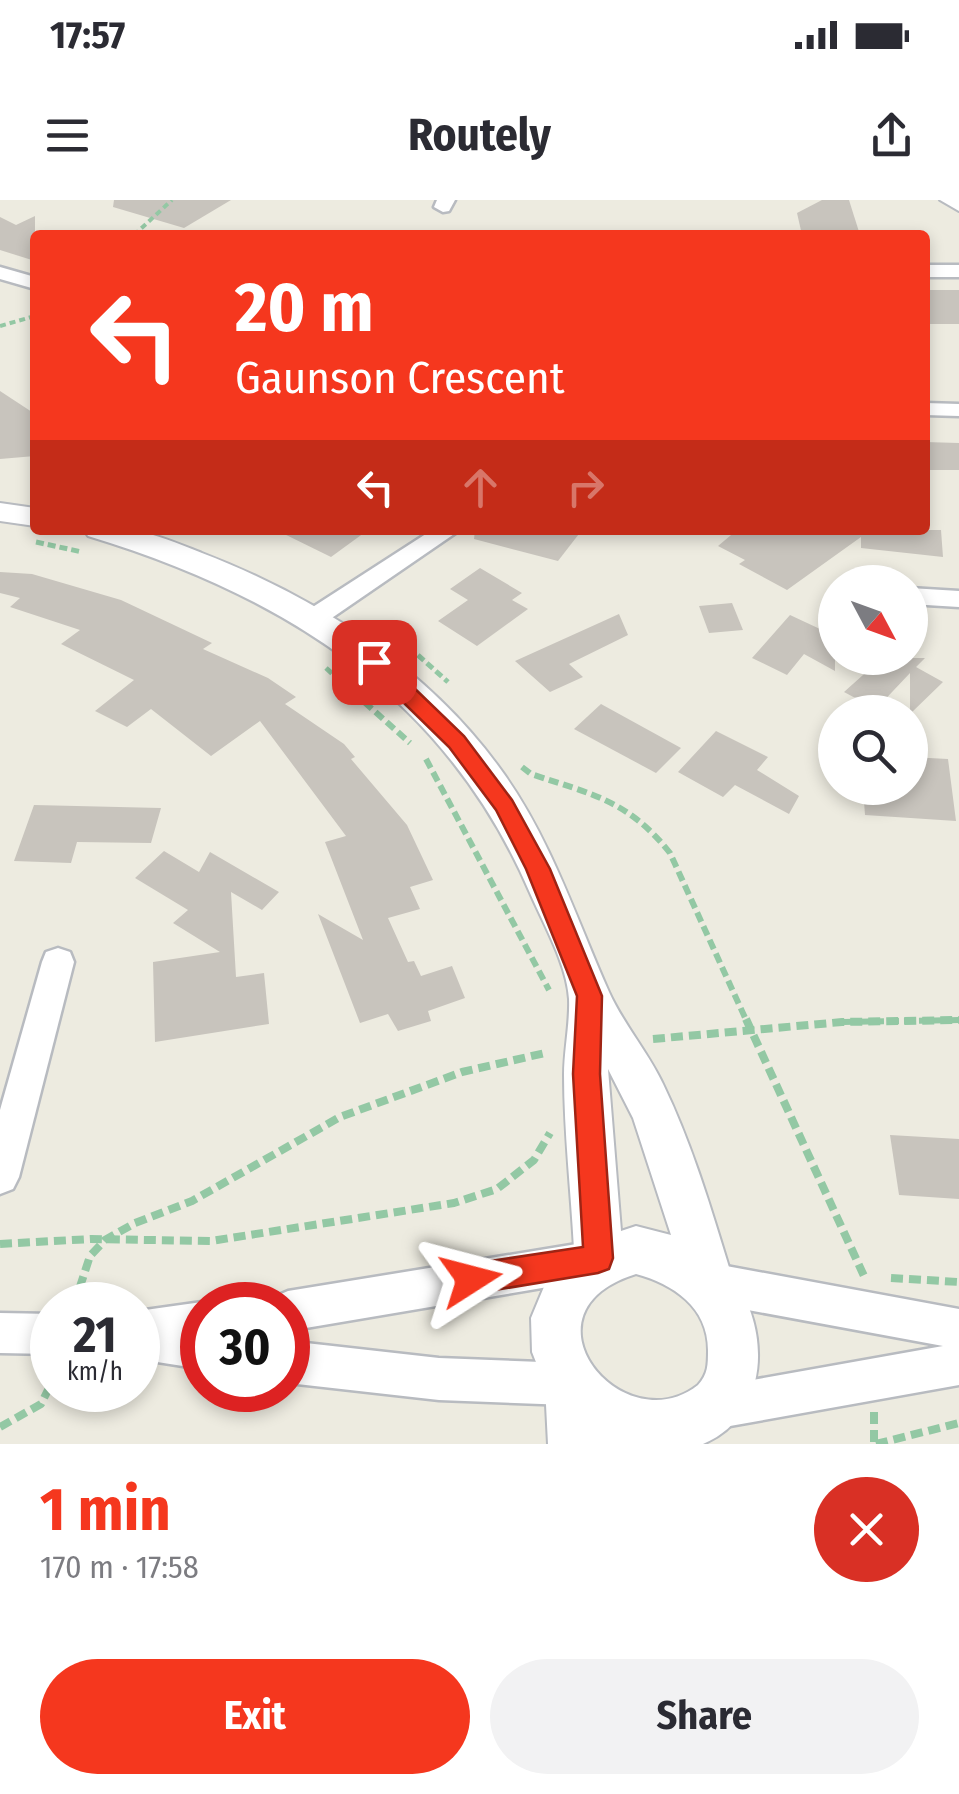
<!DOCTYPE html>
<meta charset="utf-8">
<style>
body{margin:0;font-family:"Fira Sans Condensed",sans-serif;background:#f2f2f3;color:#2b2b33;height:100vh;display:flex;flex-direction:column;font-size:38px;white-space:nowrap}
*{box-sizing:border-box;margin:0}
p{font-size:32px;color:#7c7c81}
.icon{flex:none;width:55px;height:55px;fill:none;stroke:currentColor;stroke-width:2;stroke-linecap:round;stroke-linejoin:round}
.map{position:relative;height:1244px;overflow:hidden}
.drawer{display:flex;flex-direction:column;background:#fff;flex:1}
.drawer>*{flex:none}
.top-card{position:absolute;left:30px;top:30px;width:900px;height:305px;border-radius:10px;box-shadow:0 5px 15px #0003;background:#f5371e;color:#fff;overflow:hidden}
.needle{width:65px;rotate:131deg}
.buttons{position:absolute;left:818px;top:365px;display:grid;gap:20px}
.buttons a{display:grid;place-items:center;width:110px;height:110px;border-radius:50%;background:#fff;box-shadow:0 5px 15px #0003;font-size:50px}
.speed{position:absolute;left:30px;top:1082px;display:flex;gap:20px;font-size:50px;font-weight:700;text-align:center}
.speed>*{display:grid;place-content:center;width:130px;height:130px;border-radius:50%;background:#fff;box-shadow:0 5px 15px #0003;line-height:1}
.speed small{font-size:25px;font-weight:400}
.speed .limit{border:15px solid #d22;background:#fff;color:#111}
.pin{position:absolute;display:grid;place-items:center;width:85px;height:85px;color:#fff;margin:-42px;border-radius:20px;box-shadow:0 5px 15px #0006}
.me{position:absolute;width:110px;margin:-55px;rotate:81deg;stroke-linejoin:round;filter:drop-shadow(0 0 8px #0008)}
.turn{display:flex;align-items:center;gap:35px;height:210px;padding:0 40px;font-size:45px}
.turn .icon{width:130px;height:130px;stroke-width:2.5}
.turn b{display:block;font-size:70px;line-height:85px}
.lanes{display:flex;align-items:center;height:95px;padding:0 40px;background:#0003;justify-content:center;gap:50px;direction:ltr}
.lanes .off{opacity:.35}
.round{display:grid;place-items:center;flex:none;width:105px;height:105px;border-radius:52px;background:#f2f2f3}
.head{display:flex;align-items:center;justify-content:space-between;height:170px;padding:0 40px}
h1{font-size:60px;font-weight:700;line-height:75px;color:#f5371e}
.primary-button{display:flex;gap:20px;margin-top:auto;padding:20px 40px}
.primary-button a{flex:1;height:115px;border-radius:60px;background:#f5371e;color:#fff;font-size:40px;font-weight:700;line-height:115px;text-align:center}
.primary-button a+a{background:#f2f2f3;color:#2b2b33}
.status{display:flex;justify-content:space-between;align-items:center;height:70px;padding:0 50px;background:#fff;direction:ltr}
.status svg{height:28px;fill:currentColor}
header{display:flex;justify-content:space-between;align-items:center;height:130px;padding:0 40px;background:#fff;font-size:45px;font-weight:700}
.map>svg:first-child{display:block}
.building{fill:#c8c4bd}
.lines{fill:none;stroke-linecap:round;stroke-linejoin:round}
.minor-casing{stroke:#b8bbc0;stroke-width:5}
.tertiary-casing{stroke:#b8bbc0;stroke-width:4}
.path-far3{stroke:#93c8a4;stroke-width:4;stroke-dasharray:6 4;stroke-linecap:butt}
.path-far2{stroke:#93c8a4;stroke-width:5;stroke-dasharray:8 4;stroke-linecap:butt}
.path-far1{stroke:#93c8a4;stroke-width:6;stroke-dasharray:10 5;stroke-linecap:butt}
.path{stroke:#93c8a4;stroke-width:8;stroke-dasharray:12 6;stroke-linecap:butt}
.minor{fill:#fff;fill-rule:evenodd}
.tertiary{fill:#fff;fill-rule:evenodd}
.route{fill:#f5371e;stroke:#9f2414;stroke-width:2.5}
</style>
<div class="status"><b>17:57</b><svg viewBox="0 0 49 12"><path d="M0 12V9h3v3zM5 12V6h3v6zM10 12V3h3v9zM15 12V0h3v12zM26 1h20v11H26zM47 4h2v5h-2z"/></svg></div>
<header><svg class="icon" aria-label="menu" viewBox="0 0 24 24"><path d="M4 6h16M4 12h16M4 18h16"/></svg>Routely<svg class="icon" aria-label="share" viewBox="0 0 24 24"><path d="M12 15V3M7 8l5-5 5 5M5 13v7h14v-7"/></svg></header>
<div class="map">
<svg width="959" height="1244" viewBox="0 0 959 1244">
<rect width="100%" height="100%" fill="#edebe0"/>
<g class="building">
<polygon points="114,0 231,0 184,28 113,7"/>
<polygon points="822,0 849,0 860,35 802,35 797,13"/>
<polygon points="35,16 35,61 0,50 0,17 16,25"/>
<rect x="925" y="90" width="34" height="34"/>
<polygon points="0,191 35,214 35,256 0,259"/>
<polygon points="925,242 959,243 959,270 925,270"/>
<polygon points="276,330 368,330 331,357"/>
<polygon points="475,330 582,330 558,361 474,339"/>
<polygon points="737,330 941,330 943,357 861,348 861,337 787,390 739,364 745,360 718,346"/>
<polygon points="480,368 522,393 512,400 528,409 477,446 438,421 468,400 450,389"/>
<polygon points="0,372 32,374 121,400 212,443 203,449 268,478 296,497 285,504 344,544 355,557 351,559 407,625 433,680 410,687 420,709 388,718 408,762 414,761 421,776 452,766 465,798 428,811 431,821 398,831 388,814 360,823 318,714 363,740 325,642 346,636 260,521 211,556 151,509 127,527 95,511 134,480 61,444 80,430 10,407 20,398 0,393"/>
<polygon points="732,403 743,430 709,433 699,406"/>
<polygon points="619,414 628,435 569,464 583,477 550,492 515,461"/>
<polygon points="790,415 835,436 835,471 804,454 787,475 752,458"/>
<polygon points="882,458 925,458 916,467 943,482 910,514 910,473 876,509 844,492"/>
<polygon points="601,504 681,548 656,573 574,529"/>
<polygon points="716,531 768,557 757,570 799,596 789,614 735,585 723,597 678,572"/>
<polygon points="910,557 948,559 956,621 865,615 863,588 910,588"/>
<polygon points="34,605 161,608 151,643 77,642 71,663 14,661"/>
<polygon points="164,651 199,672 210,652 279,692 262,710 231,692 236,777 264,773 269,824 155,842 153,762 220,752 173,723 188,710 135,678"/>
<polygon points="890,935 959,939 959,999 899,995"/>
</g>
<g class="lines">
<g class="minor-casing">
<g id="minor">
<polygon points="437,0 455,0 449,11 443,12 434,7"/>
<rect x="925" y="65" width="34" height="12"/>
<polygon points="0,67 35,77 35,89 0,79"/>
<polygon points="925,203 959,204 959,216 925,215"/>
<polygon points="432,330 460,330 323,424 305,424 301,418 305,412"/>
<polygon points="910,388 959,391 959,407 910,404"/>
<polygon points="58,748 70,752 74,762 19,977 13,989 0,994 0,910 42,762 46,752"/>
<polygon points="595,1041 609,1046 614,1060 609,1074 595,1079 288,1131 288,1105 270,1105 274,1097 288,1091"/>
<polygon points="710,1063 959,1109 959,1185 713,1229 698,1223 692,1208 698,1193 713,1187 943,1146 710,1103 696,1097 690,1083 696,1069"/>
<polygon points="202,1102 210,1105 202,1105 202,1169 138,1159 138,1111"/>
<polygon points="0,1113 52,1114 52,1154 0,1153"/>
<polygon points="288,1141 439,1158 568,1163 583,1169 589,1184 583,1199 568,1205 439,1200 288,1183"/>
</g>
</g>
<g class="tertiary-casing">
<g id="tertiary">
<polygon points="940,0 959,0 959,11"/>
<polygon points="0,303 35,308 35,326 0,321"/>
<path d="M84,330C99,330 115,328 130,330C154,333 179,344 202,353C319,398 431,470 504,574C552,642 576,718 609,792C624,825 648,852 663,884C693,946 712,1012 732,1077C771,1128 770,1216 703,1244H548L545,1185L532,1152L531,1118L551,1070L574,1049C571,991 564,933 564,875C564,850 570,824 569,799C567,765 544,725 530,693C446,497 286,396 88,336ZM608,869L633,918L671,1035L636,1026L621,1031ZM636,1074C673,1084 708,1107 708,1150C708,1165 708,1174 698,1185C623,1244 513,1112 636,1074Z"/>
</g>
</g>
<g class="path-far3">
<polyline points="134,35 172,0"/>
<polyline points="0,126 35,116"/>
</g>
<g class="path-far2">
<polyline points="36,342 82,352"/>
<polyline points="409,447 448,482"/>
<polyline points="326,468 345,485"/>
</g>
<g class="path-far1">
<polyline points="342,482 410,543"/>
<polyline points="426,559 549,790"/>
<path d="M522,567L531,574C591,594 628,600 670,653L747,822"/>
<polyline points="844,822 959,820"/>
</g>
<g class="path">
<polyline points="746,819 864,1076"/>
<polyline points="653,839 842,822 959,820"/>
<polyline points="0,1044 91,1039 211,1041 454,1003 497,989 534,960 550,933"/>
<polyline points="891,1078 959,1082"/>
<polyline points="74,1105 90,1056 105,1040 135,1023 192,1001 340,917 462,872 545,853"/>
<polyline points="874,1212 874,1244"/>
<polyline points="0,1227 41,1204 52,1182"/>
<polyline points="876,1244 959,1223"/>
</g>
<use href="#minor" class="minor"/>
<use href="#tertiary" class="tertiary"/>
</g>
<polygon class="route" points="374,455 382,457 464,536 512,600 550,669 602,796 600,874 613,1058 609,1069 598,1073 471,1094 461,1090 456,1079 461,1069 471,1064 583,1047 573,874 577,796 526,669 496,610 449,547 367,467 364,462"/>
</svg>
<div class="buttons">
<a><svg class="needle" viewBox="-14 -14 28 28"><path d="M0-13l5 13h-10z" fill="#e53935"/><path d="M0 13l5-13h-10z" fill="#7c7c81"/></svg></a>
<a><svg class="icon" aria-label="search" viewBox="0 0 24 24"><circle cx="10" cy="10" r="6"/><path d="M15 15l6 6"/></svg></a>
</div>
<div class="speed"><div>21<small>km/h</small></div><div class="limit">30</div></div>
<div class="pin" style="left:374px;top:462px;background:#d93025"><svg class="icon" aria-label="arrive" viewBox="0 0 24 24"><path d="M6 21V4h12l-3 4 3 4H6"/></svg></div>
<svg class="me" style="left:471px;top:1079px" viewBox="-20 -20 40 40"><path d="M0-17L14 15 0 8-14 15z" fill="#f5371e" stroke="#fff" stroke-width="4"/></svg>
<div class="top-card">
<div class="turn"><svg class="icon" aria-label="left" viewBox="0 0 24 24"><path d="M17 20v-9H6M10 6l-5 5 5 5"/></svg><div><b>20 m</b>Gaunson Crescent</div></div>
<div class="lanes"><svg class="icon" aria-label="left" viewBox="0 0 24 24"><path d="M17 20v-9H6M10 6l-5 5 5 5"/></svg><svg class="icon off" aria-label="ahead" viewBox="0 0 24 24"><path d="M12 20V5M6 11l6-6 6 6"/></svg><svg class="icon off" aria-label="right" viewBox="0 0 24 24"><path d="M7 20v-9h11M14 6l5 5-5 5"/></svg></div>
</div>
</div>
<section class="drawer">
<div class="head"><div><h1>1 min</h1><p>170 m · 17:58</p></div><a class="round" style="background:#d93025;color:#fff"><svg class="icon" aria-label="close" viewBox="0 0 24 24"><path d="M6 6l12 12M18 6L6 18"/></svg></a></div>
<div class="primary-button"><a>Exit</a><a>Share</a></div>
</section>
